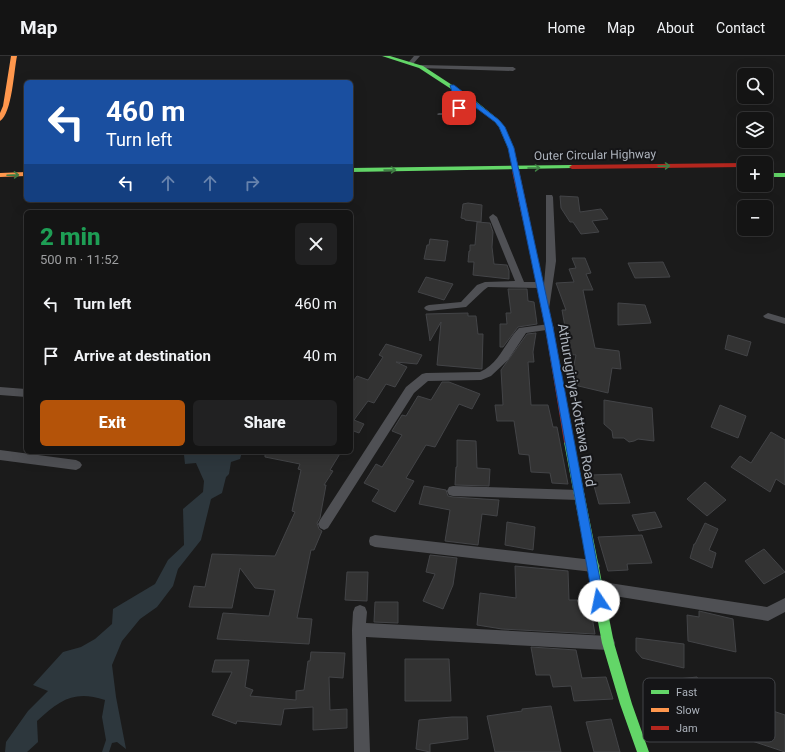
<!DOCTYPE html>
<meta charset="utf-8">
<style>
body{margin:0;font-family:Roboto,sans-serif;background:#212122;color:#f1f3f6;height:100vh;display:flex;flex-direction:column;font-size:15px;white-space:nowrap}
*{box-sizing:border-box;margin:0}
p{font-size:13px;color:#9d9ea0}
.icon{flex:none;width:22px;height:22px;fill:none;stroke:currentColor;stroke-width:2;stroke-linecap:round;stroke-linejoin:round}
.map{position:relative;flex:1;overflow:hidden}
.sheet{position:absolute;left:24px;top:154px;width:329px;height:244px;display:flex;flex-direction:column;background:#141414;border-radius:6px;box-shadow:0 4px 16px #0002,0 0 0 1px #333334}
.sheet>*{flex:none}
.banner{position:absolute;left:24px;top:24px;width:329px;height:122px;border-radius:6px;box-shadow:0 4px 16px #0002,0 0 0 1px #333334;background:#1a4fa0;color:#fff;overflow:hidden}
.buttons{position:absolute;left:737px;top:12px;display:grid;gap:8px}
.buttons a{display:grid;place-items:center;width:36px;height:36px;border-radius:6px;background:#141414;box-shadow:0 4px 16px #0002,0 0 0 1px #333334;font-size:20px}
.pin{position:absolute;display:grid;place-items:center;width:34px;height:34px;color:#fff;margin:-17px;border-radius:8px;box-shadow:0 2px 6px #0006}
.me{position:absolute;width:44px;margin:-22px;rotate:349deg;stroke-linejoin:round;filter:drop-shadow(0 0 3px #0008)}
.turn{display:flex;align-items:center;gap:14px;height:84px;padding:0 16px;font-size:18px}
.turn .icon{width:52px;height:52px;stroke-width:2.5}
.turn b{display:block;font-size:28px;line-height:34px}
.lanes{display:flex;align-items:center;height:38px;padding:0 16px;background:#0003;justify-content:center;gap:20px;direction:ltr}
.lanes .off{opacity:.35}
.round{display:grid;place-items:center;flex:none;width:42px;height:42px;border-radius:6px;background:#212122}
.overview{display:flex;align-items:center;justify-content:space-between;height:68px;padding:0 16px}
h1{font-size:24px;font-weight:800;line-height:30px;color:#1e9e55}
.action{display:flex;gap:8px;margin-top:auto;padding:8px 16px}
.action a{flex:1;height:46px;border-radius:6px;background:#b45309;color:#fff;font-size:16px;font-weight:800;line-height:46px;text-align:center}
.action a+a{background:#212122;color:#f1f3f6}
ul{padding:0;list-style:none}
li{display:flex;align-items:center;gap:12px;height:52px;padding:0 16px}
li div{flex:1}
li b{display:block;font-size:15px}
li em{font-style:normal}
header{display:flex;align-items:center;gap:24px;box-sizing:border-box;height:56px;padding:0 20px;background:#141414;border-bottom:1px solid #333334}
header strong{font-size:19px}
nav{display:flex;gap:22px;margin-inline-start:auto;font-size:14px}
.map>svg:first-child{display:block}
.water{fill:#2d373d}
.building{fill:#333;stroke:#434447}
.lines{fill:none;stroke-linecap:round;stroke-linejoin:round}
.lane{fill:#4f5054;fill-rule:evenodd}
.street{fill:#4f5054;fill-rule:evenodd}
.fast{fill:#63d668;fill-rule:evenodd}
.slow{fill:#ff974d;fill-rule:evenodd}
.jam{fill:#b3261e;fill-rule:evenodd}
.jam-bridge-far1{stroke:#b3261e;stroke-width:5.5}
.jam-bridge{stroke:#b3261e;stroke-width:7}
.oneway{stroke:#407f44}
.route{fill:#1a73e8;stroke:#114b97}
.labels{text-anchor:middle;stroke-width:4;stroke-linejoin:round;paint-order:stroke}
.far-street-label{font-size:12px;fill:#acb2bb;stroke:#151517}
.street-label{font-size:14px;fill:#acb2bb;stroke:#151517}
.key{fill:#151517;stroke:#424448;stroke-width:1}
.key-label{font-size:11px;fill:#acb2bb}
</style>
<header>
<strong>Map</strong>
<nav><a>Home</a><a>Map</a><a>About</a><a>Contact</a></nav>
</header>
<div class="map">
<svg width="785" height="696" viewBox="0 0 785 696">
<rect width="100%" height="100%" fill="#1b1b1b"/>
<path class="water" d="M192,396H242L240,403L231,406L229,418L226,421L222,437L211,443L201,484L178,513L173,530L157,551L140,563L122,585L112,609L116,641L126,693L117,686L112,687L109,696H102L106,684L102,661L105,644C74,634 60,644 37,665L38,686L27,696H5L6,686L28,655L48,635L33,629L63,596L81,591L95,583L112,568L113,553L155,528L168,504L184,489L183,453L203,436L204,425L196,407L185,408L184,399Z"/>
<g class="building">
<polygon points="560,140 578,141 580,156 601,153 608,163 592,165 599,176 581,178 573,166 570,166 561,152"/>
<polygon points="468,147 482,149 481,166 465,164 465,163 461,162 463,148"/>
<polygon points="477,166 490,167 493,176 492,191 494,208 507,209 509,215 509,223 473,219 474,206 468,206 469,195 470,195 470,189 475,189"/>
<polygon points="430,183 448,185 445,205 424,203 427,189 429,189"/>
<polygon points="572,202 585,202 591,217 586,218 593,234 583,234 595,292 619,295 621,313 612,312 608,337 570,328 576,299 567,298 566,288 568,288 562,254 566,254 556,227 574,226 569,213 576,212"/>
<polygon points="663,206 670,221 635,222 628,207"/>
<polygon points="426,221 453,228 444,244 418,236"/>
<polygon points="508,233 527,233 528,245 534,246 537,268 518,271 503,291 500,291 500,268 507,268 506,257 511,257"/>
<polygon points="618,247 645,249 651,267 618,269"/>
<polygon points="468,257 468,260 476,260 478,278 483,278 482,313 437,309 441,266 430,285 426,258"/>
<polygon points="536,277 533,296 534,306 528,306 531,349 548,349 553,371 557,371 568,428 552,427 550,417 531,416 529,399 519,398 514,365 497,365 495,349 503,349 501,314 527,278"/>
<polygon points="728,279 751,286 747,300 725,293"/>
<polygon points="386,288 422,299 417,308 396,306 407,311 395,331 386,328 374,347 368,345 354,364 364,368 359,377 351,374 351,328 357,320 368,324 383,301 379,299"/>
<polygon points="442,326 449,326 480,338 472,353 459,348 435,391 426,389 406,422 414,425 395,456 372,445 379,434 364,427 376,408 382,411 402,379 392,375 402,359 406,360 418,340 431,344"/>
<polygon points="604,344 652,352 654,385 638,383 634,385 629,386 624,382 613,382 612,375 604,368"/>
<polygon points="720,349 746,360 738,382 711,371"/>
<polygon points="771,376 785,384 785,429 776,423 770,436 731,411 740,400 751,407"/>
<polygon points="457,384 476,385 477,412 490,413 489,430 455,429 456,411 457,411"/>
<polygon points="265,396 341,396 330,414 333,415 324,429 326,429 320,462 317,467 319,473 322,475 314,494 311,494 297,562 312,563 309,588 217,583 223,557 269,560 275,534 255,532 240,512 232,552 189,551 194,530 205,531 212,498 275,500 295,456 292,455 301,414 298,413 300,408 265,401"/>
<polygon points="621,418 630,447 599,448 591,419"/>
<polygon points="705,426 726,444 707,460 687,443"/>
<polygon points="424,430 446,434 448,440 453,441 499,444 497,460 482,458 478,489 445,485 450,454 419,448"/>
<polygon points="655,456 662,471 639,475 632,459"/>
<polygon points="507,466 535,471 533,494 505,489"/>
<polygon points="705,467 718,473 709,494 716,497 712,512 690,502 694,488 695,488"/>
<polygon points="642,479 652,507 627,508 628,514 608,515 598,481"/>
<polygon points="764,493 785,516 764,528 745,505"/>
<polygon points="430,499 457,502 453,529 443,553 423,545 435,518 426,516"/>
<polygon points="515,510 568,515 569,544 589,544 595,578 502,573 477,569 480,537 516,542"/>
<polygon points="347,516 368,516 367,545 345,544"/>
<polygon points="375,546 398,546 398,567 374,566"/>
<polygon points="699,555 733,563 736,596 688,585 687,559 699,561"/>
<polygon points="636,582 684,588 684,612 642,602 636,595"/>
<polygon points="531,591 576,594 582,622 606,621 613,643 574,645 571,630 553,631 550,619 536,619"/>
<polygon points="311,596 345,597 343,622 329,621 330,654 347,653 347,672 313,674 313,651 284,653 281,669 237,665 236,668 212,659 232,616 212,616 215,604 249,604 245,631 253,634 250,640 296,644 296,635 304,634 308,605 310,605"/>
<polygon points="405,603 449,603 451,645 405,645"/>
<polygon points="697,621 714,650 676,655 675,640 665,641 659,625"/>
<polygon points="740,644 785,659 785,696 746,683"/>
<polygon points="551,650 561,696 495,696 487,660 522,655 522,653"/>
<polygon points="452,661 467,661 468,683 430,688 430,696 416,693 419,664"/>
<polygon points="611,663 620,696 594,696 586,666"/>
</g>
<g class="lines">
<polygon class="lane" points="451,30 454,31 461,52 453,59 438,59 437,58 439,57 451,57 457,52"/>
<g class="street">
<polygon points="414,0 420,0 413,8 409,8 408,7"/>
<polygon points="421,9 513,11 516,13 513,15 419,12 419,10"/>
<polygon points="546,139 552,139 553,141 556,205 549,253 543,253 541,251 544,231 540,232 488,231 484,234 466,251 429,255 426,254 424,252 426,250 429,249 461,246 477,229 485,226 515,225 489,161 493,158 497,161 524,226 540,226 544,228 546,205"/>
<polygon points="768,257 785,262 785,268 765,262 763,260"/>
<path d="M549,268L554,271L553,273L526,277L508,304L491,320L481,324L428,325L414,337L328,472L324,474L320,472L318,468L320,464L406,331L422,318L426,317L480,316C500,307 505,286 519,272Z"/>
<polygon points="0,331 26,333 26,341 0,339"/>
<polygon points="0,394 76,404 80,406 82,409 80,412 76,414 0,404"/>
<polygon points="453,430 579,434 583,435 585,439 583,443 579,444 453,440 449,439 447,435 449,431"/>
<polygon points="375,479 593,504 598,506 600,510 598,514 593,516 375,491 370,489 369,485 370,481"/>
<polygon points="596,525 767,551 785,542 785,556 768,565 596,537 591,536 589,531 591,526"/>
<polygon points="360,549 365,551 367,556 366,567 608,580 613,582 615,587 613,592 608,594 366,581 370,696 354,696 352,574 353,556 355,551"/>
</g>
<g class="fast">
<polygon points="382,0 390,0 423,10 472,42 499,64 504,70 514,92 513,93 508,92 499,71 495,66 468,44 419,12"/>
<polygon points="572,109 575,111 574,112 351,116 351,112"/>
<rect x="766" y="117" width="19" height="4"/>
<polygon points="569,382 572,383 574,386 614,587 632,648 649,696 637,696 620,648 602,587 564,386 566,383"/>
</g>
<g class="slow">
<path d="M11,0H17C14,14 12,58 0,65V57L3,50Z"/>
<polygon points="26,116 26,120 0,121 0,117"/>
</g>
<g class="jam">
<polygon points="744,107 744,111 572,113 569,111 572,109"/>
<polygon points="526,161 529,163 553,271 574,386 572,389 566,389 564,386 545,271 523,163"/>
</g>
<polyline class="jam-bridge-far1" points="511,92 517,118"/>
<polyline class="jam-bridge" points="516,117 526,163"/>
</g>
<defs><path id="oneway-shaft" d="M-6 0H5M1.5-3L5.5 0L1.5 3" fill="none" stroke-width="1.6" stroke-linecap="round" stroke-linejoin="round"/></defs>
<g class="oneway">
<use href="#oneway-shaft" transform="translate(664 110) rotate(-1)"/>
<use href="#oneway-shaft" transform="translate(534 112) rotate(-1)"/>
<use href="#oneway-shaft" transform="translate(390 114) rotate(-1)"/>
<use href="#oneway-shaft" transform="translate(13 119) rotate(-2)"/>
</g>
<polygon class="route" points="450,29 454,29 499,64 505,71 514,92 553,271 604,545 603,549 599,550 595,549 593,545 545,271 508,92 499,71 495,66 456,37 462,52 457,53"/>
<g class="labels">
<g class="far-street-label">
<text transform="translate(595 99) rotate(-1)" y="4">Outer Circular Highway</text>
</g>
<g class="street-label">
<text transform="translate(577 349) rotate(80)" y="5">Athurugiriya-Kottawa Road</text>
</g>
</g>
<rect x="643" y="622" width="132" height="64" rx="6" class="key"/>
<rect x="651" y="634" width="18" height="4" fill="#63d668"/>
<rect x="651" y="652" width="18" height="4" fill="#ff974d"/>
<rect x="651" y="670" width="18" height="4" fill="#b3261e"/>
<g class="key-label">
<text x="676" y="640">Fast</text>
<text x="676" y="658">Slow</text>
<text x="676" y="676">Jam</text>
</g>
</svg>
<div class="buttons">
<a><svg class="icon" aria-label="search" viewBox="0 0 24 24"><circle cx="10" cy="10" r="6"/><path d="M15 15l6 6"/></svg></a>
<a><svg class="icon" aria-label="layers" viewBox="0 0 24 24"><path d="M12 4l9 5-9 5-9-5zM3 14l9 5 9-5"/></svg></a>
<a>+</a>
<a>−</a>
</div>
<div class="pin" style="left:459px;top:52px;background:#d93025"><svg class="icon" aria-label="arrive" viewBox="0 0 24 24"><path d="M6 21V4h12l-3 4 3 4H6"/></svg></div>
<svg class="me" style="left:599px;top:545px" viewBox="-20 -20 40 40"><circle r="19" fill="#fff"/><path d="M0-13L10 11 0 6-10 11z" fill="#1a73e8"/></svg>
<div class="banner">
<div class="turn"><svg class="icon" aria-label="left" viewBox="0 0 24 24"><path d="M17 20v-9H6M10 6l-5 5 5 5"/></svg><div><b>460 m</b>Turn left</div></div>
<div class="lanes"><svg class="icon" aria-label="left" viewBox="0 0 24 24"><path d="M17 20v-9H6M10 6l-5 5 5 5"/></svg><svg class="icon off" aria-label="ahead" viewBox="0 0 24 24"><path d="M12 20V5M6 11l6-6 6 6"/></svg><svg class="icon off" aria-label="ahead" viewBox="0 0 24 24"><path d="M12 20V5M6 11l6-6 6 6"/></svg><svg class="icon off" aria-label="right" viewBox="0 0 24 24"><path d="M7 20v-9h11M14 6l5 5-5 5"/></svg></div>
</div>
<section class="sheet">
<div class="overview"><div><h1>2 min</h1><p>500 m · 11:52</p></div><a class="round"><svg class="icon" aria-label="close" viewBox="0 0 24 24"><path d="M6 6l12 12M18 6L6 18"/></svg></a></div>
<ul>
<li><svg class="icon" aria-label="left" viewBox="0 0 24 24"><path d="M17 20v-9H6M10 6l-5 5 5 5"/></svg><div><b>Turn left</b></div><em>460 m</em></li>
<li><svg class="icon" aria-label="arrive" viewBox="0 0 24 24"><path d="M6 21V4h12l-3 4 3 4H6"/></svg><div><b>Arrive at destination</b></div><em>40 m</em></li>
</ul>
<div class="action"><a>Exit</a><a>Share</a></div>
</section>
</div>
